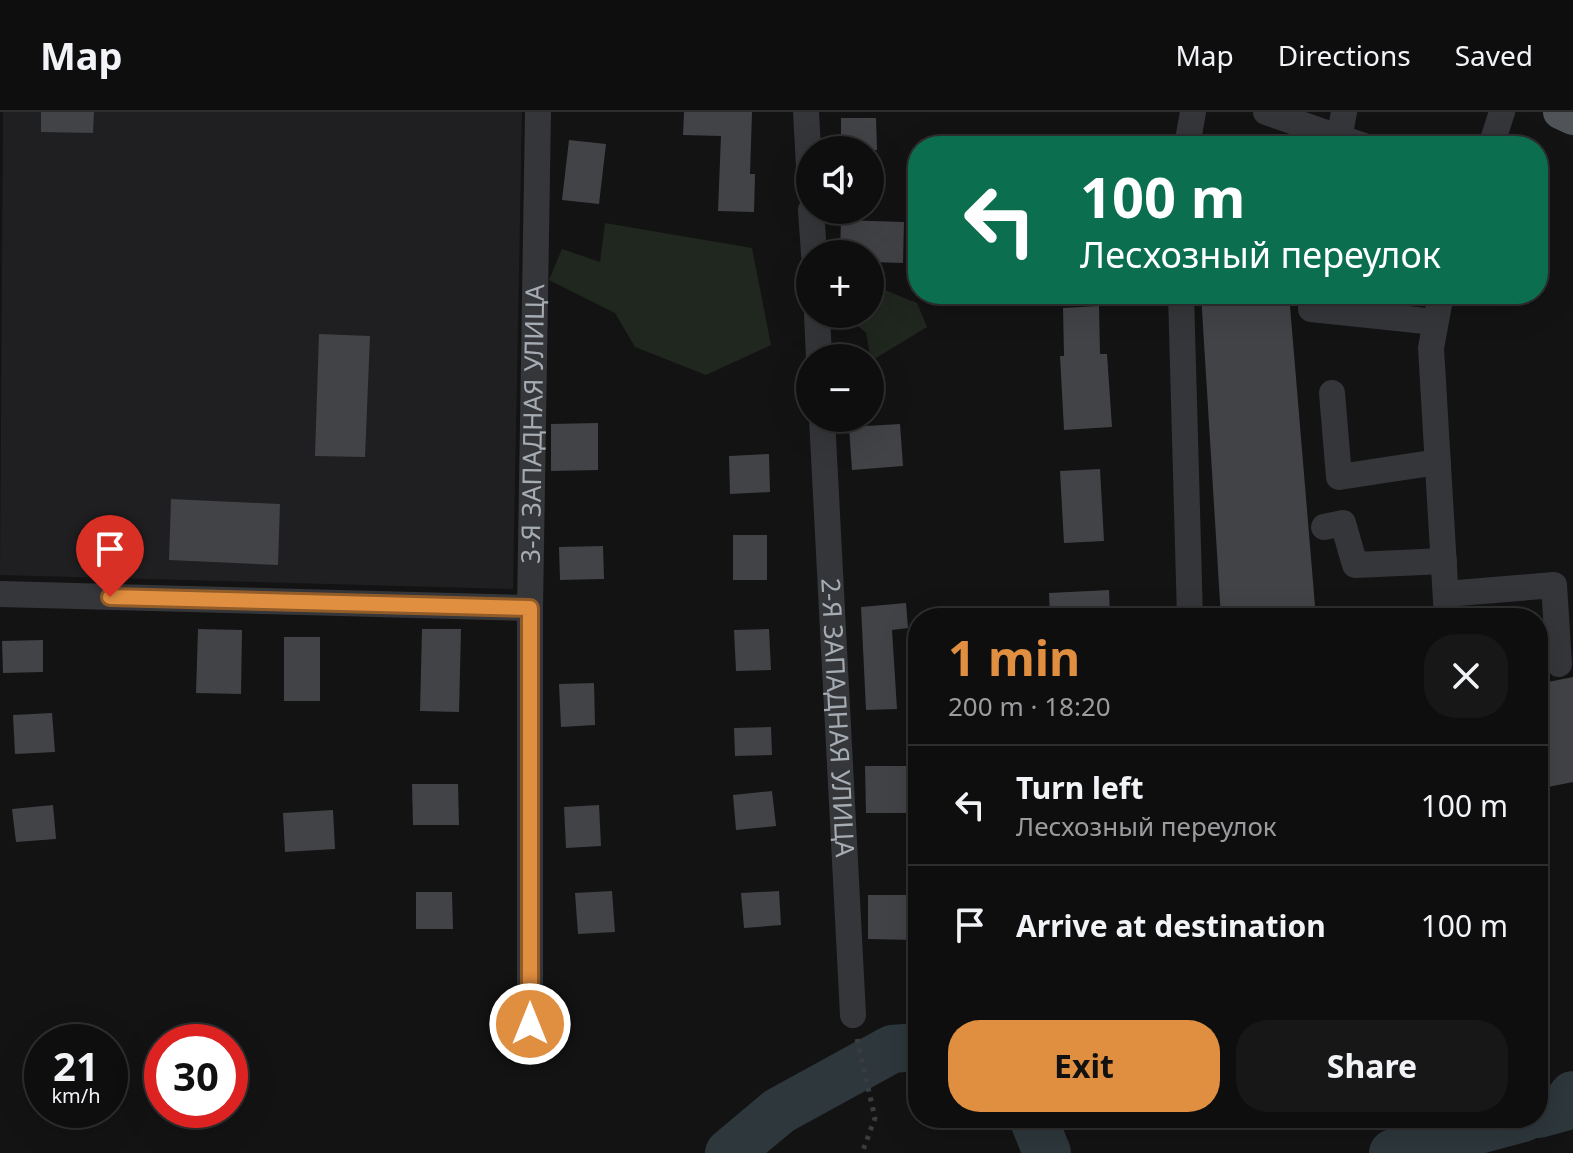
<!DOCTYPE html>
<meta charset="utf-8">
<style>
body{margin:0;font-family:"Noto Sans",sans-serif;background:#171718;color:#f1f3f6;height:100vh;display:flex;flex-direction:column;font-size:30px;white-space:nowrap}
*{box-sizing:border-box;margin:0}
p{font-size:26px;color:#9b9c9e}
.icon{flex:none;width:44px;height:44px;fill:none;stroke:currentColor;stroke-width:2;stroke-linecap:round;stroke-linejoin:round}
.map{position:relative;flex:1;overflow:hidden}
.side{position:absolute;left:908px;top:496px;width:640px;height:520px;display:flex;flex-direction:column;background:#0e0e0f;border-radius:32px;box-shadow:0 8px 32px #0002,0 0 0 2px #2e2e2f}
.side>*{flex:none}
.hud{position:absolute;left:908px;top:24px;width:640px;height:168px;border-radius:32px;box-shadow:0 8px 32px #0002,0 0 0 2px #2e2e2f;background:#0b6e4f;color:#fff;overflow:hidden}
.buttons{position:absolute;left:796px;top:24px;display:grid;gap:16px}
.buttons a{display:grid;place-items:center;width:88px;height:88px;border-radius:50%;background:#0e0e0f;box-shadow:0 8px 32px #0002,0 0 0 2px #2e2e2f;font-size:40px}
.speed{position:absolute;left:24px;top:912px;display:flex;gap:16px;font-size:40px;font-weight:700;text-align:center}
.speed>*{display:grid;place-content:center;width:104px;height:104px;border-radius:50%;background:#0e0e0f;box-shadow:0 8px 32px #0002,0 0 0 2px #2e2e2f;line-height:1}
.speed small{font-size:20px;font-weight:400}
.speed .limit{border:12px solid #d22;background:#fff;color:#111}
.pin{position:absolute;display:grid;place-items:center;width:68px;height:68px;color:#fff;margin:-82px -34px;border-radius:50% 50% 50% 0;rotate:-45deg;box-shadow:0 0 8px #0007}
.pin .icon{rotate:45deg}
.me{position:absolute;width:88px;margin:-44px;rotate:0deg;stroke-linejoin:round;filter:drop-shadow(0 0 6px #0008)}
.turn{display:flex;align-items:center;gap:28px;height:168px;padding:0 40px;font-size:36px}
.turn .icon{width:104px;height:104px;stroke-width:2.5}
.turn b{display:block;font-size:56px;line-height:68px}
.round{display:grid;place-items:center;flex:none;width:84px;height:84px;border-radius:32px;background:#171718}
.overview{display:flex;align-items:center;justify-content:space-between;height:136px;padding:0 40px}
h1{font-size:48px;font-weight:700;line-height:60px;color:#e08e3f}
.action{display:flex;gap:16px;margin-top:auto;padding:16px 40px}
.action a{flex:1;height:92px;border-radius:32px;background:#e08e3f;color:#111;font-size:32px;font-weight:700;line-height:92px;text-align:center}
.action a+a{background:#171718;color:#f1f3f6}
ul{padding:0;list-style:none}
li{display:flex;align-items:center;gap:24px;height:120px;padding:0 40px;border-top:2px solid #2e2e2f}
li div{flex:1}
li b{display:block;font-size:30px}
li em{font-style:normal}
header{display:flex;align-items:center;gap:48px;box-sizing:border-box;height:112px;padding:0 40px;background:#0e0e0f;border-bottom:2px solid #2e2e2f}
header strong{font-size:38px}
nav{display:flex;gap:44px;margin-inline-start:auto;font-size:28px}
.map>svg:first-child{display:block}
.built{fill:#1f1f21}
.green{fill:#20271f}
.lines{fill:none;stroke-linecap:round;stroke-linejoin:round}
.river{stroke:#2d373c;stroke-width:48}
.building{fill:#424347}
.path{stroke:#3a3d40;stroke-width:5;stroke-dasharray:4 6;stroke-linecap:butt}
.minor{stroke:#343639;stroke-width:26}
.major{stroke:#505358;stroke-width:34}
.route-casing{stroke:#925c29;stroke-width:20}
.route{stroke:#e08e3f;stroke-width:14}
.labels{text-anchor:middle;stroke-width:6;stroke-linejoin:round;paint-order:stroke}
.street-label{font-size:26px;fill:#a6acb3;stroke:#0e0e0f}
</style>
<header>
<strong>Map</strong>
<nav><a>Map</a><a>Directions</a><a>Saved</a></nav>
</header>
<div class="map">
<svg width="1573" height="1041" viewBox="0 0 1573 1041">
<rect width="100%" height="100%" fill="#131314"/>
<polygon class="built" points="3,0 522,0 513,477 0,463"/>
<g class="green">
<polygon points="605,111 752,136 771,233 706,263 635,235 615,201 549,168 562,137 600,150"/>
<polygon points="885,178 917,191 927,215 871,249 866,221 844,202 870,202 870,185"/>
</g>
<g class="lines">
<g class="river">
<polyline points="1538,1002 1564,995 1573,983"/>
<polyline points="1033,1006 1047,1041"/>
<polyline points="729,1041 779,999 892,937 918,935"/>
<polyline points="1393,1041 1523,1006"/>
</g>
</g>
<g class="building">
<polygon points="41,0 94,0 93,21 41,20"/>
<polygon points="684,0 752,0 750,62 755,62 754,100 718,99 721,24 683,23"/>
<polygon points="841,6 876,6 877,38 841,38"/>
<polygon points="569,28 606,32 599,92 562,88"/>
<polygon points="841,108 904,110 903,151 870,150 870,142 840,142"/>
<polygon points="1201,182 1289,182 1316,506 1221,506"/>
<polygon points="1099,194 1100,242 1107,242 1112,315 1064,318 1060,244 1064,244 1063,196"/>
<polygon points="319,222 370,224 365,345 315,344"/>
<polygon points="598,311 598,358 551,359 551,312"/>
<polygon points="900,312 903,354 852,358 849,315"/>
<polygon points="769,342 770,380 730,382 729,344"/>
<polygon points="1100,357 1104,429 1064,431 1060,359"/>
<polygon points="171,387 280,392 278,453 169,448"/>
<rect x="733" y="423" width="34" height="45"/>
<polygon points="603,434 604,467 560,468 559,435"/>
<polygon points="1109,478 1110,506 1050,506 1049,481"/>
<polygon points="906,491 908,516 892,518 897,597 866,598 861,495"/>
<polygon points="198,517 242,518 241,582 196,581"/>
<polygon points="422,517 461,517 459,600 420,599"/>
<polygon points="769,517 771,558 736,559 734,518"/>
<rect x="284" y="525" width="36" height="64"/>
<polygon points="43,528 43,560 3,561 2,529"/>
<polygon points="1573,565 1573,670 1538,677 1538,572"/>
<polygon points="594,571 595,613 561,615 559,572"/>
<polygon points="52,601 55,640 15,642 13,603"/>
<polygon points="771,615 772,643 735,644 734,616"/>
<polygon points="865,654 910,654 911,701 866,701"/>
<polygon points="412,672 458,672 459,713 413,713"/>
<polygon points="772,679 776,714 736,718 733,683"/>
<polygon points="53,693 56,727 16,730 12,697"/>
<polygon points="599,693 601,734 566,736 564,695"/>
<polygon points="333,698 335,737 285,740 283,701"/>
<polygon points="612,779 615,820 578,822 575,781"/>
<polygon points="779,779 781,813 744,816 741,781"/>
<polygon points="416,780 452,780 453,817 416,817"/>
<polygon points="868,783 916,783 915,828 868,827"/>
</g>
<g class="lines">
<polyline class="path" points="857,927 875,1006 862,1041"/>
<g class="minor">
<polyline points="806,0 810,72"/>
<polyline points="1266,0 1364,34"/>
<polyline points="1339,27 1344,0"/>
<polyline points="1187,34 1193,0"/>
<polyline points="1491,34 1502,0"/>
<polyline points="811,98 814,142"/>
<polyline points="1181,182 1190,506"/>
<polyline points="1441,182 1431,236 1447,506"/>
<polyline points="1311,197 1435,210"/>
<polyline points="817,202 819,246"/>
<polyline points="1332,281 1339,365 1438,350"/>
<path id="s1" d="M822,306L853,903"/>
<polyline points="1324,415 1343,411 1355,453 1444,449"/>
<polyline points="0,482 530,496"/>
<polyline points="1446,482 1554,473 1559,552"/>
<path id="s2" d="M530,912V496L538,0"/>
</g>
<polyline class="major" points="1560,0 1573,6"/>
</g>
<g class="lines">
<g class="route-casing">
<polyline id="route" points="110,485 530,496 530,912"/>
</g>
<use href="#route" class="route"/>
</g>
<g class="labels">
<g class="street-label">
<text dy="9" stroke="none"><textPath href="#s2" startOffset="600">3-Я ЗАПАДНАЯ УЛИЦА</textPath></text>
<text dy="9" stroke="none"><textPath href="#s1" startOffset="300">2-Я ЗАПАДНАЯ УЛИЦА</textPath></text>
</g>
</g>
</svg>
<div class="buttons">
<a><svg class="icon" aria-label="sound" viewBox="0 0 24 24"><path d="M4 9h4l5-4v14l-5-4H4zM17 9q2 3 0 6"/></svg></a>
<a>+</a>
<a>−</a>
</div>
<div class="speed"><div>21<small>km/h</small></div><div class="limit">30</div></div>
<div class="pin" style="left:110px;top:485px;background:#d93025"><svg class="icon" aria-label="arrive" viewBox="0 0 24 24"><path d="M6 21V4h12l-3 4 3 4H6"/></svg></div>
<svg class="me" style="left:530px;top:912px" viewBox="-20 -20 40 40"><circle r="17" fill="#e08e3f" stroke="#fff" stroke-width="3"/><path d="M0-11L8 9 0 5-8 9z" fill="#fff"/></svg>
<div class="hud">
<div class="turn"><svg class="icon" aria-label="left" viewBox="0 0 24 24"><path d="M17 20v-9H6M10 6l-5 5 5 5"/></svg><div><b>100 m</b>Лесхозный переулок</div></div>
</div>
<section class="side">
<div class="overview"><div><h1>1 min</h1><p>200 m · 18:20</p></div><a class="round"><svg class="icon" aria-label="close" viewBox="0 0 24 24"><path d="M6 6l12 12M18 6L6 18"/></svg></a></div>
<ul>
<li><svg class="icon" aria-label="left" viewBox="0 0 24 24"><path d="M17 20v-9H6M10 6l-5 5 5 5"/></svg><div><b>Turn left</b><p>Лесхозный переулок</p></div><em>100 m</em></li>
<li><svg class="icon" aria-label="arrive" viewBox="0 0 24 24"><path d="M6 21V4h12l-3 4 3 4H6"/></svg><div><b>Arrive at destination</b></div><em>100 m</em></li>
</ul>
<div class="action"><a>Exit</a><a>Share</a></div>
</section>
</div>
